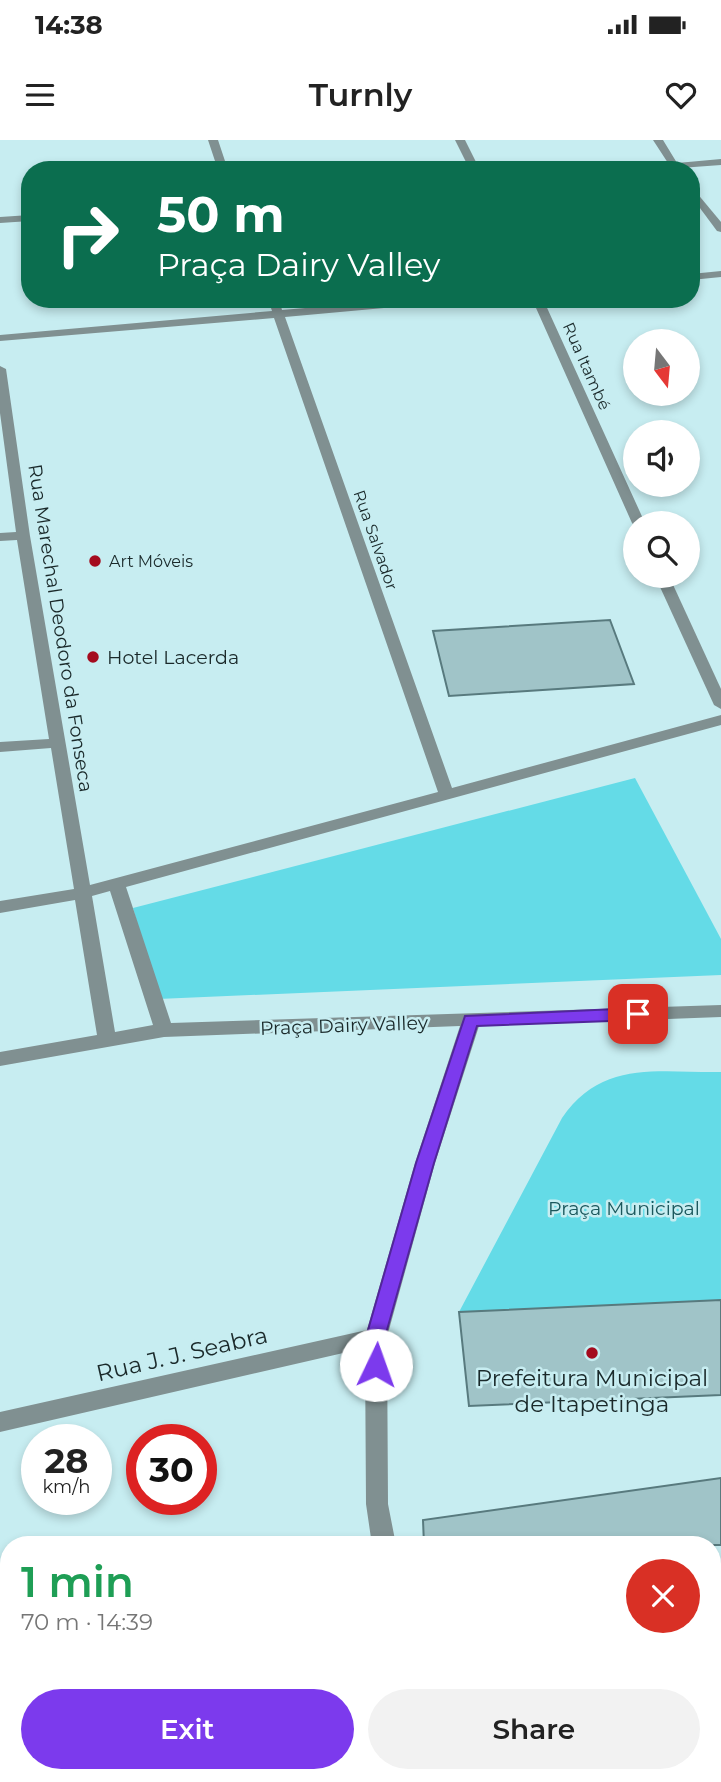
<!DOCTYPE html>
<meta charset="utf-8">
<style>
body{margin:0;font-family:Montserrat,sans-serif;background:#f2f2f2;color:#222;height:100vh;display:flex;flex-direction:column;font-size:26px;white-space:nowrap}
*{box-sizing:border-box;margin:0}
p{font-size:23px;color:#767676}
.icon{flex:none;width:38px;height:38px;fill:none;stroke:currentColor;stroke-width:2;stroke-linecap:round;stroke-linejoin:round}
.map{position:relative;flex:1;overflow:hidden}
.side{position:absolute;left:0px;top:1396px;width:721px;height:247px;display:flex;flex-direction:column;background:#fff;border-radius:28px 28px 0 0;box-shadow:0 4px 10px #0003}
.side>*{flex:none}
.hud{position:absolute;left:21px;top:21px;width:679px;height:147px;border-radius:28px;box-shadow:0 4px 10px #0003;background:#0b6e4f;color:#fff;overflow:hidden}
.needle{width:46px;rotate:164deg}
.tools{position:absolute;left:623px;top:189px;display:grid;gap:14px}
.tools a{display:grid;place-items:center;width:77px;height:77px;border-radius:50%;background:#fff;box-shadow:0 4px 10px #0003;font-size:35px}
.speed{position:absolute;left:21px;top:1284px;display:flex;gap:14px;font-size:35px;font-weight:700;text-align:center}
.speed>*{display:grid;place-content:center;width:91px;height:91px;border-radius:50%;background:#fff;box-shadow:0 4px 10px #0003;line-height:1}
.speed small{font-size:18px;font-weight:400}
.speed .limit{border:10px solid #d22;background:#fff;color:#111}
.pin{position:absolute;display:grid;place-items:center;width:60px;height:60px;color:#fff;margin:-30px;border-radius:14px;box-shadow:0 4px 10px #0006}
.me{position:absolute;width:77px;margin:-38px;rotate:3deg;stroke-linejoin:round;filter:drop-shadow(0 0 5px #0008)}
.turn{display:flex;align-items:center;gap:24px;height:147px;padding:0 21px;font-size:32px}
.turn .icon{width:91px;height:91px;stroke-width:2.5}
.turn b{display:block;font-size:49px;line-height:60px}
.round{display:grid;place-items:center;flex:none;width:74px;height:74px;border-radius:37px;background:#f2f2f2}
.summary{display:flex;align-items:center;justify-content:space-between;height:119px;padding:0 21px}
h1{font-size:42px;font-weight:600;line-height:52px;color:#1e9e55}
.button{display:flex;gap:14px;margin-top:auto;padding:14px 21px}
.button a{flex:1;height:80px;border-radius:42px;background:#7c3aed;color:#fff;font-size:28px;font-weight:600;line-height:80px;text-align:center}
.button a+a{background:#f2f2f2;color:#222}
.status{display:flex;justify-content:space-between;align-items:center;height:49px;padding:0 35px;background:#fff;direction:ltr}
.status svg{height:19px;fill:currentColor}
header{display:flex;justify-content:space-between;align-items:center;height:91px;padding:0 21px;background:#fff;font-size:32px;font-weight:600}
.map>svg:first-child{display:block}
.green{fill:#64dbe7}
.building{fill:#a0c4c8;stroke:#587a7e;stroke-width:2}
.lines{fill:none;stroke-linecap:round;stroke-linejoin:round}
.minor{fill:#809091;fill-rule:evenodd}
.route{fill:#7c3aed;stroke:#51269a;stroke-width:2}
.poi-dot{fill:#a40b1e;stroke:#c7edf1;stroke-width:2.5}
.labels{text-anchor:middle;stroke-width:5;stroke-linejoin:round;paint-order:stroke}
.far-street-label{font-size:16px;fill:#1a292a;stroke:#c7edf1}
.far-poi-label{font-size:16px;fill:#1a292a;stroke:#c7edf1;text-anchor:start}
.street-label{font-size:19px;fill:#1a292a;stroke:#c7edf1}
.poi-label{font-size:19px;fill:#1a292a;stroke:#c7edf1;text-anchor:start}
.park-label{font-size:19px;fill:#1a575c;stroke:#c7edf1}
.near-street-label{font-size:23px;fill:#1a292a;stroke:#c7edf1}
.near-poi-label{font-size:23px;fill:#1a292a;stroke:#c7edf1}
</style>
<div class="status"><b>14:38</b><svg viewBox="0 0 49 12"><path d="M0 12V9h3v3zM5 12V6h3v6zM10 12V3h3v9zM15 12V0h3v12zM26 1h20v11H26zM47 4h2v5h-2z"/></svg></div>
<header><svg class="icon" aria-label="menu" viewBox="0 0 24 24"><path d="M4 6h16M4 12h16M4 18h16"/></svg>Turnly<svg class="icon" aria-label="heart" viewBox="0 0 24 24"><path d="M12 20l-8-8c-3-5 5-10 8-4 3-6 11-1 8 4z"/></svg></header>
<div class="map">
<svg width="721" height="1642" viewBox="0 0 721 1642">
<rect width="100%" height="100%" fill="#c7edf1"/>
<g class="green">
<polygon points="635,638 721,799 721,835 158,859 133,768"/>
<path d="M721,932V1160L459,1172L562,978C602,919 659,933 721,932Z"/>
</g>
<g class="building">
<polygon points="610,480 634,544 449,556 433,491"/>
<polygon points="721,1160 721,1255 469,1266 459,1172"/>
<polygon points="721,1338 721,1405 424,1405 423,1380"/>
</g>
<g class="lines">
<g class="minor">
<polygon points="208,0 218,0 228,30 218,30"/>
<polygon points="455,0 465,0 480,30 470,30"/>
<polygon points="653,0 663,0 677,23 721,19 721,25 680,28 682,30 611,30 668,23"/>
<polygon points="691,46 721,82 721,92 717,91 691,56"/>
<polygon points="30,75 30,81 0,83 0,77"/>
<polygon points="721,131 721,137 691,140 691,134"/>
<path d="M268,159H279L282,170L409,159H455L450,162L285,177L452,648L721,575V585L126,747L171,883L721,865V877L479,886L435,1023L387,1197L388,1364L396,1405H372L366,1364L365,1208L0,1292V1272L367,1190L415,1023L460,886L164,897L0,926V912L97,895L75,760L0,773V761L74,749L51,608L0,612V602L49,599L17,400L0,401V393L16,392L0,273V226L6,229L30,396L90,745L438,652L274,178L0,201V195L272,171ZM110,751L153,885L115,892L92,756Z"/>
<polygon points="532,159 543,159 645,383 635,383 635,386 632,383"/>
<polygon points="655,436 669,436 721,549 721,569 714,565"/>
<polygon points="420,1634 446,1634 448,1642 422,1642"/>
</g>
</g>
<polygon class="route" points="638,868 646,874 638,880 477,886 434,1023 385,1197 386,1225 383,1231 376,1233 369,1231 366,1225 366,1197 416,1023 465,876"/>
<g class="poi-dot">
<circle cx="95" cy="421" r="7"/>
<circle cx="93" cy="517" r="7"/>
<circle cx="592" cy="1213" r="7"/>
</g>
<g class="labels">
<g class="far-street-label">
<text transform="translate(587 226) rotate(66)" y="6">Rua Itambé</text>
<text transform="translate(376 400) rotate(71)" y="6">Rua Salvador</text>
</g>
<g class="far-poi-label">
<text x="109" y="427">Art Móveis</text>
</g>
<g class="street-label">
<text transform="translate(61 488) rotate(81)" y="7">Rua Marechal Deodoro da Fonseca</text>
<text transform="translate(344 885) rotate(-2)" y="7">Praça Dairy Valley</text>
</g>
<g class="poi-label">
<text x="107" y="524">Hotel Lacerda</text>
</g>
<g class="park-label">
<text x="624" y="1075">Praça Municipal</text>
</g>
<g class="near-street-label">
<text transform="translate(182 1214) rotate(-13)" y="8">Rua J. J. Seabra</text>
</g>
<g class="near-poi-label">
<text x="592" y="1246">Prefeitura Municipal<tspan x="592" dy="26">de Itapetinga</tspan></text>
</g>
</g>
</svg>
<div class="tools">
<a><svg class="needle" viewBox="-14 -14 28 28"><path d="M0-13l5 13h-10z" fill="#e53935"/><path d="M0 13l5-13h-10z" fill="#767676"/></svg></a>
<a><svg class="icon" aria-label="sound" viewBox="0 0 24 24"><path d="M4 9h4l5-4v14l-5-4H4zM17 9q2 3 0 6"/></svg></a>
<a><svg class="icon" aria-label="search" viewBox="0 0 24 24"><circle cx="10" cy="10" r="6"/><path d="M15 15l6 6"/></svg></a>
</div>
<div class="speed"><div>28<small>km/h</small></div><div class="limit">30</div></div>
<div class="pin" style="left:638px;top:874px;background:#d93025"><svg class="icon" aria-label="arrive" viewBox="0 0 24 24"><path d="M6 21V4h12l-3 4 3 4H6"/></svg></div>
<svg class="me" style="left:376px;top:1225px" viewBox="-20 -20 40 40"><circle r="19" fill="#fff"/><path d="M0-13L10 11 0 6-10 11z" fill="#7c3aed"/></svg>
<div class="hud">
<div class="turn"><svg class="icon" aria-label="right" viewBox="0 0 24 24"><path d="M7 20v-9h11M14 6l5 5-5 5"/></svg><div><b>50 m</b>Praça Dairy Valley</div></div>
</div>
<section class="side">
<div class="summary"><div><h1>1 min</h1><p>70 m · 14:39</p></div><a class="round" style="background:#d93025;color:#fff"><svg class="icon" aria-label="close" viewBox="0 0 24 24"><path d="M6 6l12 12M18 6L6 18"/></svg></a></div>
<div class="button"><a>Exit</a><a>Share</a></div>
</section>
</div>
